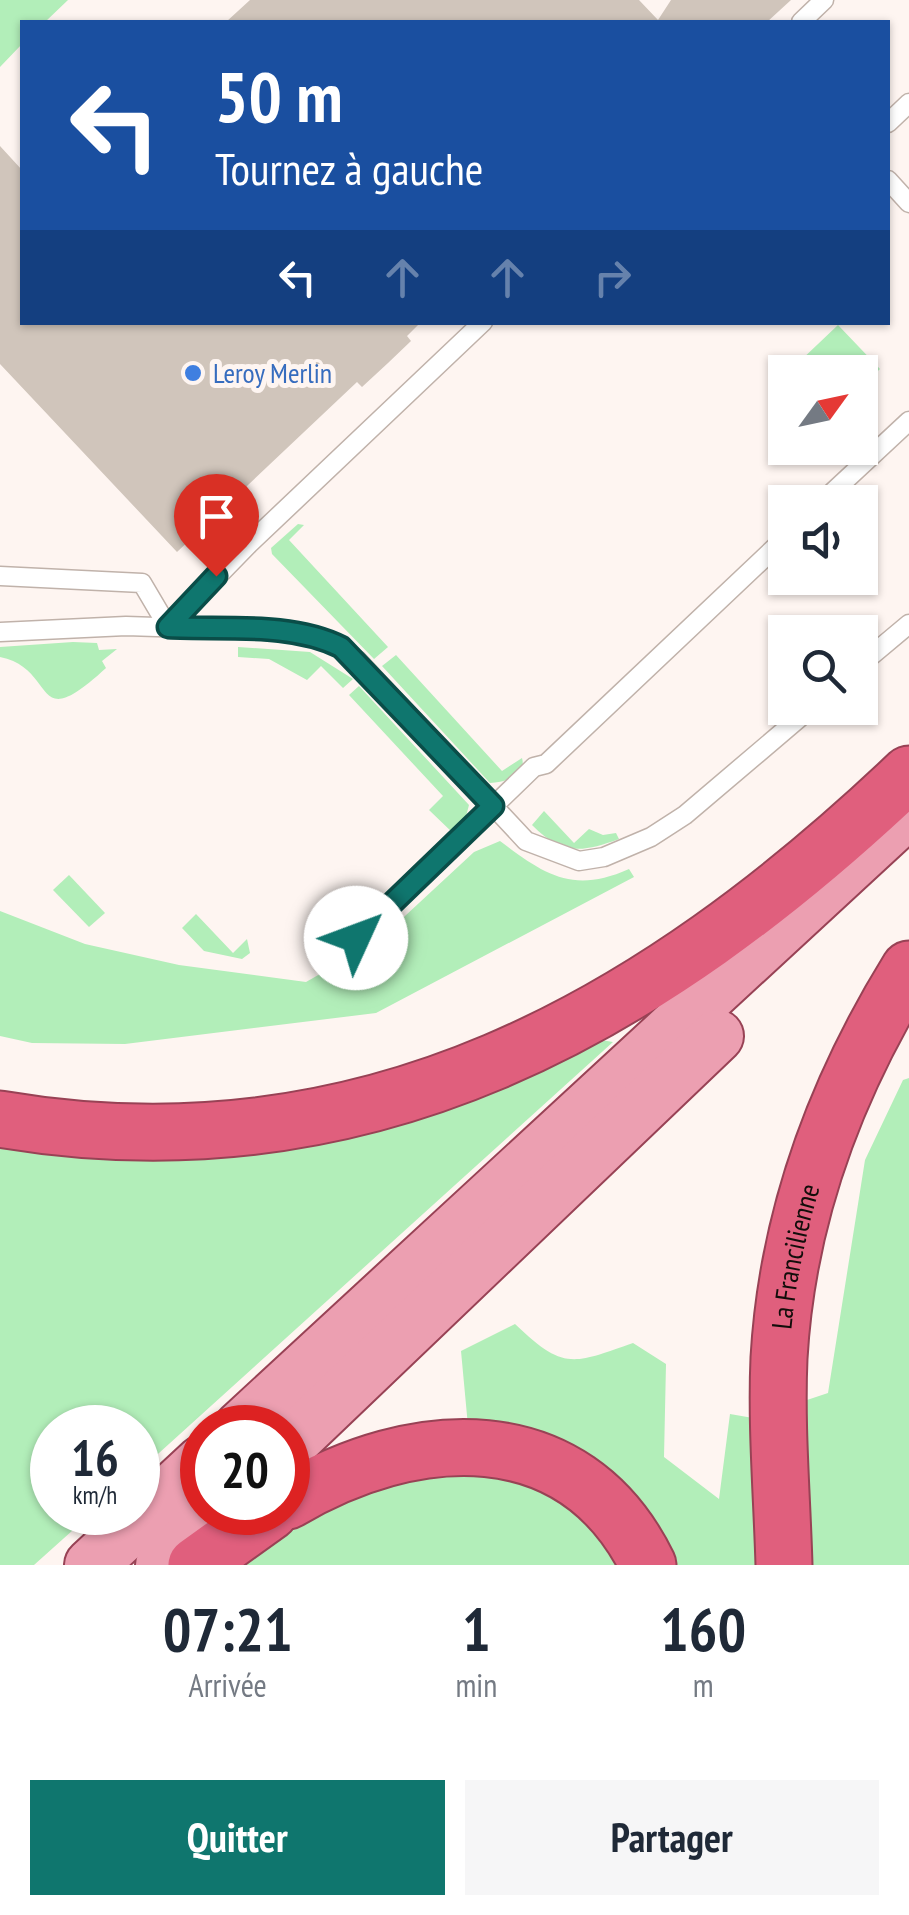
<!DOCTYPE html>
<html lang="fr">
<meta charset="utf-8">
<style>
body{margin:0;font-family:"PT Sans Narrow",sans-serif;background:#f6f6f7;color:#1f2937;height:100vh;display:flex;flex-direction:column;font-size:38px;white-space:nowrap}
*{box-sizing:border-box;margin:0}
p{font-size:32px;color:#747a83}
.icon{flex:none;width:55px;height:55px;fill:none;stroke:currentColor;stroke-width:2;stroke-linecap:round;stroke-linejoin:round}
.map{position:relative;height:1565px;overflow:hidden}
.drawer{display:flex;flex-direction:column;background:#fff;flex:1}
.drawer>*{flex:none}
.hud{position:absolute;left:20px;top:20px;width:870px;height:305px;border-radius:0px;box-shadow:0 2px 8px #0004;background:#1a4fa0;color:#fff;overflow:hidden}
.needle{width:65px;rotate:57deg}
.controls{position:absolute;left:768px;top:355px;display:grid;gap:20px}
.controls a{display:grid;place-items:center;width:110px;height:110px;border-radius:0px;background:#fff;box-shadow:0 2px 8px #0004;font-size:50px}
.speed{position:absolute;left:30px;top:1405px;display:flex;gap:20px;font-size:50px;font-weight:700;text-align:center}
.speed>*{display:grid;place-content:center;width:130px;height:130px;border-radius:50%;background:#fff;box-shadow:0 2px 8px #0004;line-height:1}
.speed small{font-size:25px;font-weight:400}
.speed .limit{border:15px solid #d22;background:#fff;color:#111}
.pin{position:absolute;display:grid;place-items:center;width:85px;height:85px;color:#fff;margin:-102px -42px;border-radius:50% 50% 50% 0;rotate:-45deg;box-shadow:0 0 10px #0007}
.pin .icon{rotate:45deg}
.me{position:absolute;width:110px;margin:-55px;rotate:47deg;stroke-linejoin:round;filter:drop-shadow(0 0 8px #0008)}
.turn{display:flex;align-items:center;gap:35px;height:210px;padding:0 30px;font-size:45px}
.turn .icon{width:130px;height:130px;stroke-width:2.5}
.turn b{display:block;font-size:70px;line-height:85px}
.lanes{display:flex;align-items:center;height:95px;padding:0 30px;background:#0003;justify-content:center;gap:50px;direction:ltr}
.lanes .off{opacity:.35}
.eta{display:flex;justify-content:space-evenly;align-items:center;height:170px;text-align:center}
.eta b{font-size:60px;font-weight:700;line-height:70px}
.cta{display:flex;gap:20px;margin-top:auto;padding:20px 30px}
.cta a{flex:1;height:115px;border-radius:0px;background:#0f766e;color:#fff;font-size:40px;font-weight:700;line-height:115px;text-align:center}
.cta a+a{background:#f6f6f7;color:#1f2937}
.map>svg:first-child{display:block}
.green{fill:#b2eeb9}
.building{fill:#d0c5bb}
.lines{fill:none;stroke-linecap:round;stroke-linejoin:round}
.lane-casing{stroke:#c0b2aa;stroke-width:21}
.primary-casing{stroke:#984255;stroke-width:56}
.highway-casing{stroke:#984255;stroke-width:59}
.lane{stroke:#fff;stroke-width:18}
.primary{stroke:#ec9fb1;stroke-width:52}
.highway{stroke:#e05f7d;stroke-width:55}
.route-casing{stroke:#0a4d48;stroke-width:25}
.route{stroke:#0f766e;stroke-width:18}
.shop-dot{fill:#3f7fe0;stroke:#fef5f1;stroke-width:4}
.labels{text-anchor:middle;stroke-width:10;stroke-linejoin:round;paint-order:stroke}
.shop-label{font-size:28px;fill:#366cbe;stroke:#fef5f1;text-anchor:start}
.street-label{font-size:28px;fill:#120d0a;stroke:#fef5f1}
</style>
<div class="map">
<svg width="909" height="1565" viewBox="0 0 909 1565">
<rect width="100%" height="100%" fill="#fef5f1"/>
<g class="green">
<polygon points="0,0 68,0 45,22 22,22 22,44 0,67"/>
<polygon points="838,325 880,369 860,388 860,372 808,372 798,363"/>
<polygon points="298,524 304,525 289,540 388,647 374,659 272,554 271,548"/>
<path d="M73,642L97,643L99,650L117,649L102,661L106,668C30,738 59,669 0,657V647Z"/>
<polygon points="238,647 310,652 353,679 343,688 321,666 307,680 269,659 238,657"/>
<path d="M396,655L502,771L522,758C527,777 506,782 490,783L382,666Z"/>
<polygon points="359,686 469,805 464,824 454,834 429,810 443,796 349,695"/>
<path d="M544,811L574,843L589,829L603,835L616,833L619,839C581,853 562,855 532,825Z"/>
<path d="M500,841C545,875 573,894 629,869L634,877L376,1013L125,1044L32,1043L0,1036V911L85,944L179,965L306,982L378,941L474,852Z"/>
<polygon points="69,875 105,913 89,927 53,890"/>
<polygon points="196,914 233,953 247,939 250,953 242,959 204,951 182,928"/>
<polygon points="589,1038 613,1042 138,1472 138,1428 52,1428 52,1512 92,1513 34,1565 0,1565 0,1142 92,1155"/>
<path d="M909,1078V1565H670L469,1437L461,1351L515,1324C564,1371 573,1364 633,1343L666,1364L664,1457L719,1499L730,1414L753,1418L828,1393L865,1160L903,1080Z"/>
<path d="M475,1466C558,1486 574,1497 625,1565H235L313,1508L394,1474Z"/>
</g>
<g class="building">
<polygon points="250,0 639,0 658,20 671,0 791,0 767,22 226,22"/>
<polygon points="0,146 22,170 22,322 421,322 407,336 411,341 388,363 362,387 357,382 177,552 0,364"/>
</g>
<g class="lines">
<g class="lane-casing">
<g id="lane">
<polyline points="801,22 824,0"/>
<polyline points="888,123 909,103"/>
<polyline points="888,180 909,203"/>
<polyline points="822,502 909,421"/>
<polyline points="0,576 142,583 168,627"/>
<polyline points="168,627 249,544 483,322"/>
<polyline points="0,632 126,626 280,631 323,638 357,660 526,841 579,861 604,857 651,837 685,815 811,708"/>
<polyline points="860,665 909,624"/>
<polyline points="356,939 534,767 546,764 785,538"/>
</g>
</g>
<g class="primary-casing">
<g id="primary">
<polyline points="240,1428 909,811"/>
<polyline points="288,1446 717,1036"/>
<polyline points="91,1565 202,1462"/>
<polyline points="162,1565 217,1512"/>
</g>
</g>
<g class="highway-casing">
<g id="highway">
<path d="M0,1119C365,1181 651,1019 909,774"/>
<path d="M288,1501C412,1427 574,1414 648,1565"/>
<polyline points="196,1565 270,1512"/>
<path id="s1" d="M784,1565C782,1496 776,1426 779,1358C787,1218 836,1087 909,969"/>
</g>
</g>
<use href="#lane" class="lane"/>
<use href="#primary" class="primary"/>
<use href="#highway" class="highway"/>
</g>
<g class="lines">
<g class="route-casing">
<path id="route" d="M216,576L168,627C224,630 291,622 341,647L493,806L356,938"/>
</g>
<use href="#route" class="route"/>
</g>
<circle class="shop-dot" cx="193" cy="373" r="10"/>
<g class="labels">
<g class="shop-label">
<text x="213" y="383">Leroy Merlin</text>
</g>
<g class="street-label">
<text dy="10" stroke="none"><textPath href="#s1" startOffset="310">La Francilienne</textPath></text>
</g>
</g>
</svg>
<div class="controls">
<a><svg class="needle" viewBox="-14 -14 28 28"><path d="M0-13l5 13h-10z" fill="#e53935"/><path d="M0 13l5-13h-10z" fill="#747a83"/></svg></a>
<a><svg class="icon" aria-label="sound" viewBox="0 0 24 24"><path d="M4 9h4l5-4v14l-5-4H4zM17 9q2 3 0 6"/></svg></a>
<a><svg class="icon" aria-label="search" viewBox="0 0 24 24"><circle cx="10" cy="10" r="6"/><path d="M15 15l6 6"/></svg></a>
</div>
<div class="speed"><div>16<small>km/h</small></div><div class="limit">20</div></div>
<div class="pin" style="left:216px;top:576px;background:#d93025"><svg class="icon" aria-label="arrive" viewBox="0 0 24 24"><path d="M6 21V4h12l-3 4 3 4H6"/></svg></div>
<svg class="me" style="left:356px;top:938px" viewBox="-20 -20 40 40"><circle r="19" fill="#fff"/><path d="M0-13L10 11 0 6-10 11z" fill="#0f766e"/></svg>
<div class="hud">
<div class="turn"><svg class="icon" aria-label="left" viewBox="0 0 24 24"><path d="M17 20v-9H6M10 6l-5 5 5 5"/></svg><div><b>50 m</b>Tournez à gauche</div></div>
<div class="lanes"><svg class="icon" aria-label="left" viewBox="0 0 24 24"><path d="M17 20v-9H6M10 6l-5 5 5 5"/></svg><svg class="icon off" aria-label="ahead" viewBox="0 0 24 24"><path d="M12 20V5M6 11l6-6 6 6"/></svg><svg class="icon off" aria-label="ahead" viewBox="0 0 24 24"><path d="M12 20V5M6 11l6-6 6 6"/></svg><svg class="icon off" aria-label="right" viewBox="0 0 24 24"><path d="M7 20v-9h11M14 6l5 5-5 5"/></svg></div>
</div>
</div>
<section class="drawer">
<div class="eta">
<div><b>07:21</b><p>Arrivée</p></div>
<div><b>1</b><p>min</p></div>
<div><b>160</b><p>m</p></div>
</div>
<div class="cta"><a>Quitter</a><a>Partager</a></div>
</section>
